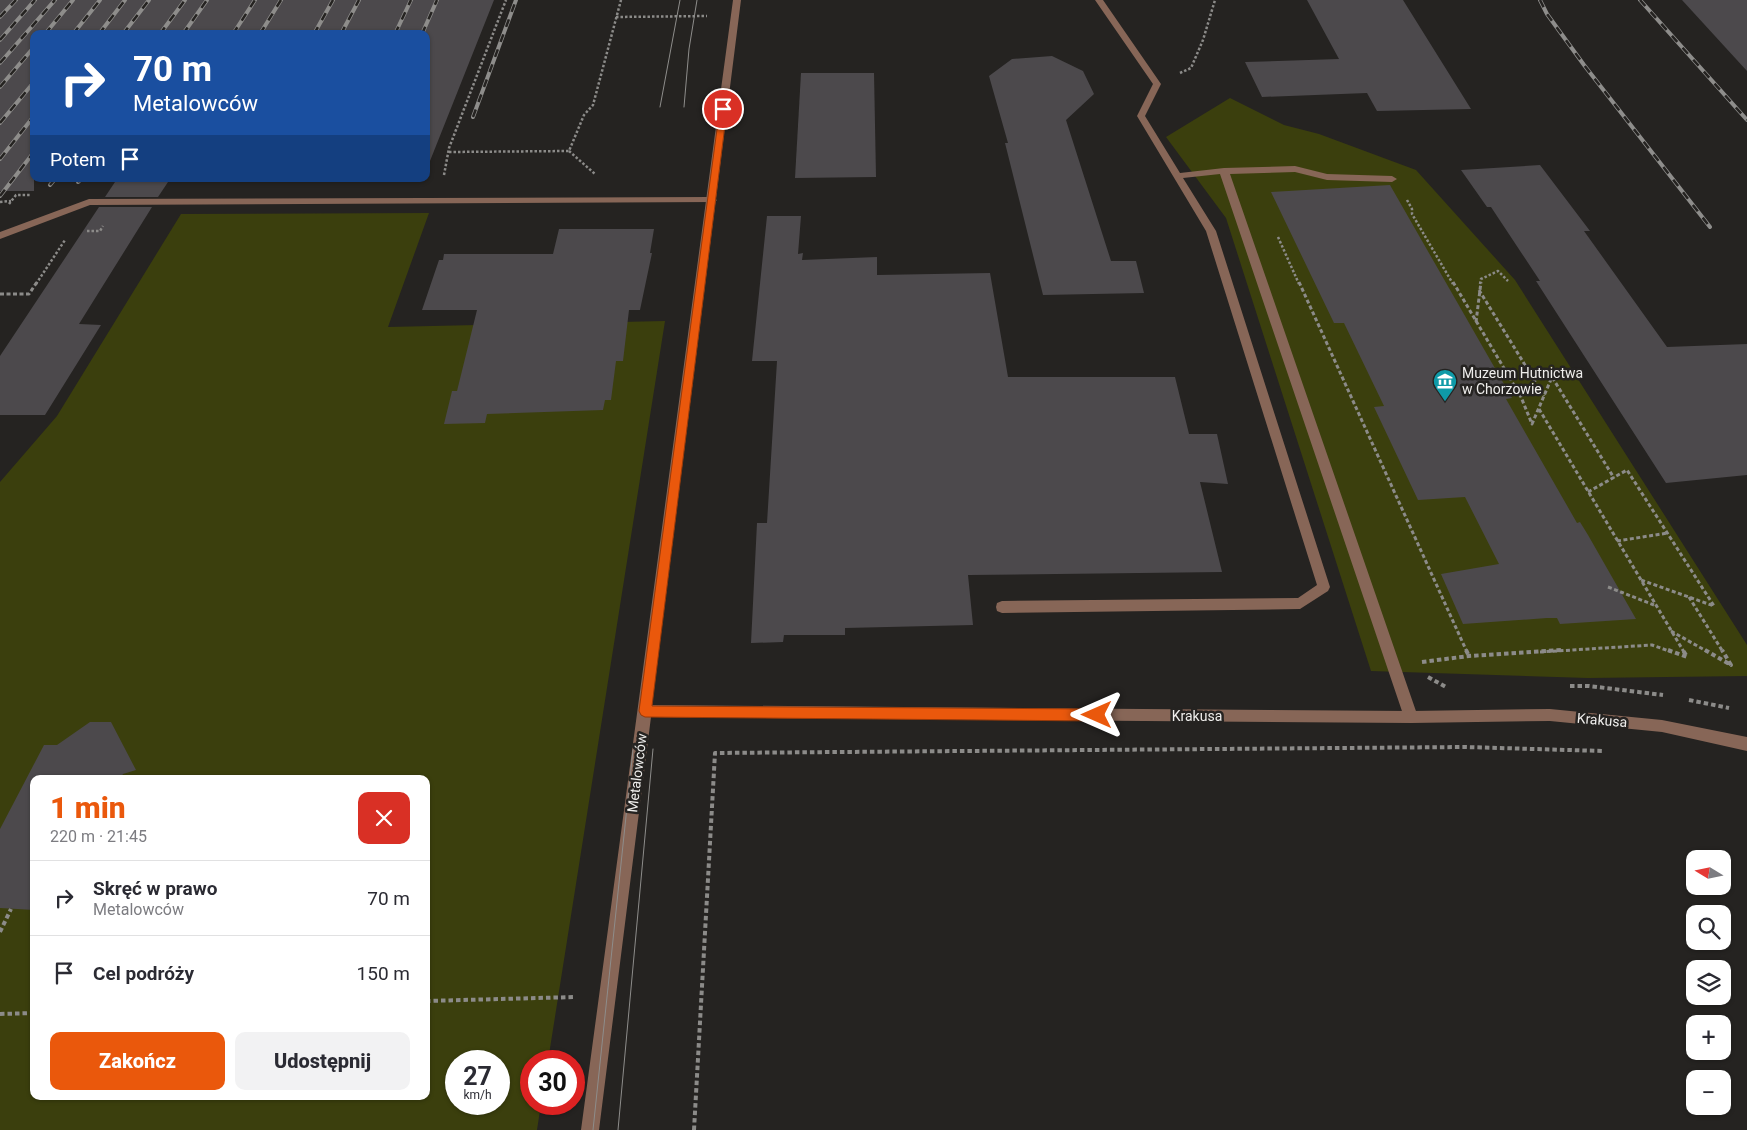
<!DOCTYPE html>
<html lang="pl">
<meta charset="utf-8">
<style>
body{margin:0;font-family:Roboto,sans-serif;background:#f2f2f3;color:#2b2b33;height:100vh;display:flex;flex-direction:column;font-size:19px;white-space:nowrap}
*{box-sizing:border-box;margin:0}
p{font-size:16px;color:#7c7c81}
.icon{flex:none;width:28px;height:28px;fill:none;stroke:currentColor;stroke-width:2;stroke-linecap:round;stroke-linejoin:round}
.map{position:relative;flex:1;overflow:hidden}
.side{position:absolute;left:30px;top:775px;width:400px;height:325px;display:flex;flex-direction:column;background:#fff;border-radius:10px;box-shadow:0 1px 4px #0004}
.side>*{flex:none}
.guide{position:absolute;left:30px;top:30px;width:400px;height:152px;border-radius:10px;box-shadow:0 1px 4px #0004;background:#1a4fa0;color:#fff;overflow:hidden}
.needle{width:32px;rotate:280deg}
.fabs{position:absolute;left:1686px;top:850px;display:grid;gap:10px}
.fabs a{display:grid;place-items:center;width:45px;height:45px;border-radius:10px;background:#fff;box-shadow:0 1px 4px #0004;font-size:25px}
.speed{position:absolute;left:445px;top:1050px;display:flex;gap:10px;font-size:25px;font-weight:700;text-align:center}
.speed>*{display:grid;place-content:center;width:65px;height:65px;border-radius:50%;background:#fff;box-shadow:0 1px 4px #0004;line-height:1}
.speed small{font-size:12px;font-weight:400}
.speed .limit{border:8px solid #d22;background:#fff;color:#111}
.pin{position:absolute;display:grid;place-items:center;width:42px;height:42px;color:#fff;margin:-21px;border:2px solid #fff;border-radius:50%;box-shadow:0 1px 5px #0007}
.me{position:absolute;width:55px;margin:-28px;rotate:270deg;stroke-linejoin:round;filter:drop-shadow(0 0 4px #0008)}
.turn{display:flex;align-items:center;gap:18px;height:105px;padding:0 20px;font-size:22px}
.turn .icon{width:65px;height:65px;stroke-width:2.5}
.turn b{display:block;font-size:35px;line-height:42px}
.then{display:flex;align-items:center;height:48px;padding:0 20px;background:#0003;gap:10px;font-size:19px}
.round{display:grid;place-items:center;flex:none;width:52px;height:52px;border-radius:10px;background:#f2f2f3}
.headline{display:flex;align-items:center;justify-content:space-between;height:85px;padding:0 20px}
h1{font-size:30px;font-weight:800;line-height:38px;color:#ea580c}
.action{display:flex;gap:10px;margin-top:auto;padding:10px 20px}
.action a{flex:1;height:58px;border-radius:10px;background:#ea580c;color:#fff;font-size:20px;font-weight:800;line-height:58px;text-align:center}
.action a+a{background:#f2f2f3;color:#2b2b33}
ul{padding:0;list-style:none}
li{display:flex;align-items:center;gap:15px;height:75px;padding:0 20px;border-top:1px solid #e1e1e2}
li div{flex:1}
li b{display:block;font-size:19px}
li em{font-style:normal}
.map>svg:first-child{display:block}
.green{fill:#3b3f0d;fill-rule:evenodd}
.building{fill:#4c494c}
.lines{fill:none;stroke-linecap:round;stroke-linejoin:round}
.path-far2{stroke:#8c8b89;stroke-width:2.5;stroke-dasharray:2.5 2;stroke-linecap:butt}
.path-far1{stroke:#8c8b89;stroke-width:3;stroke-dasharray:4 2.5;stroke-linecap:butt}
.path{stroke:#8c8b89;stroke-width:4;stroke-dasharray:4.5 3;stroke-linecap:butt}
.service{fill:#876657;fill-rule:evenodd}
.minor{fill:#876657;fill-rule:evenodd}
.tram{stroke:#8e8d8b;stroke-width:1}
.rail-casing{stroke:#8e8d8b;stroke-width:4}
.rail{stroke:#252321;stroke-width:2.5;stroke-dasharray:8;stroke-linecap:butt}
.route{fill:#ea580c;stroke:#983908}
.labels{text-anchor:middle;stroke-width:5;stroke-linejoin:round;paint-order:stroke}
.poi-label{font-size:14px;fill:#efeeec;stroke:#252321;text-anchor:start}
.street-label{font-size:14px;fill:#efeeec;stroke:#252321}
</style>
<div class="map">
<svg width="1747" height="1130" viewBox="0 0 1747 1130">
<rect width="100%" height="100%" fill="#252321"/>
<g class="green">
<polygon points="1230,98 1284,125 1319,134 1416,170 1515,280 1747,645 1747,676 1588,678 1371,671 1226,218 1166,137"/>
<path d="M429,213L388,327L665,321L548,1061H531V1104H541L537,1130H0V482L57,416L181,214ZM34,779H426V1096H34ZM456,1061H499V1104H456Z"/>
</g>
<g class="building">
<polygon points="0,0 494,0 428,166 426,166 426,34 34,34 34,191 0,191"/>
<polygon points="1307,0 1403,0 1471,109 1377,111 1367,93 1262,97 1245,62 1339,59"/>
<polygon points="1682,0 1747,0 1747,71"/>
<polygon points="1052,56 1083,71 1094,94 1066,120 1111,261 1136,261 1144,293 1043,295 1005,143 1008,143 989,76 1012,59"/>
<polygon points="801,73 874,73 876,177 795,178"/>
<polygon points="1540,165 1590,231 1584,231 1667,347 1747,344 1747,475 1666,483 1536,281 1540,281 1491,207 1487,207 1461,170"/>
<polygon points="117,179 170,179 158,197 105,197"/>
<polygon points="1390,185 1512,398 1506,399 1577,523 1580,522 1588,535 1636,619 1560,624 1557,618 1547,618 1463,624 1441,574 1499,564 1465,497 1418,500 1374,407 1384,406 1344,323 1334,323 1271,192"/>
<polygon points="99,207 152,207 79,324 101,325 45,415 0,415 0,356"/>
<polygon points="767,216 801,216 798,254 803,253 802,260 877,257 877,275 990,273 1008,377 1175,377 1189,434 1217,434 1228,484 1200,482 1222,572 968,575 973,625 845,628 845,635 784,635 783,642 751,643 757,523 767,523 777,361 752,361"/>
<polygon points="559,229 654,229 650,253 652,253 640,310 629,310 623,361 616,361 611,400 605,400 603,410 487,414 485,423 444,424 452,391 457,391 477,310 422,310 439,260 443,260 444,254 553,254"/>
<polygon points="90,722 111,722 136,770 123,774 120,779 34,779 34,910 0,908 0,829 44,745 57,745"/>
</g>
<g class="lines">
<g class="path-far2">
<polyline points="616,17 707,16"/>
<polyline points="1180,73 1191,68 1203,40 1215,0"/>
<polyline points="569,151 595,174"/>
<polyline points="449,152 569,151 584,115 593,105 621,0"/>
<polyline points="444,175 449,148 506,0"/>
<polyline points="1407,200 1412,209 1412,214 1453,284"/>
<polyline points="0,202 11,201"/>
<polyline points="9,204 16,195 31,195"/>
<polyline points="87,231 100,231 103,226"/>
<polyline points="1278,237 1299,284"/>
<polyline points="36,284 65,240"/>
<polyline points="1480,284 1481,279 1498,271 1508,281"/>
</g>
<g class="path-far1">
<polyline points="1299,282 1467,652"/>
<polyline points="1453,282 1521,397 1532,424 1552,377 1614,478"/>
<polyline points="1479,290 1544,396"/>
<polyline points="0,294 29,294 37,282"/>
<polyline points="1476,322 1481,282"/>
<polyline points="1539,409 1684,652"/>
<polyline points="1588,492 1627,470 1714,606 1641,580"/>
<polyline points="1617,541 1668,533"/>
<polyline points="1608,587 1654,605"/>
<polyline points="1689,597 1723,652"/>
<polyline points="1671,631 1708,652"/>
<polyline points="1540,652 1652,645 1672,652"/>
</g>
<g class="path">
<polyline points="1466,650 1469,656"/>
<polyline points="1668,650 1687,657 1683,650"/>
<polyline points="1705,650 1731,665 1722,650"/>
<polyline points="1422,662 1469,656 1561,650"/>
<polyline points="1428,677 1446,687"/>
<polyline points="1570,686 1589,686 1663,695"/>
<polyline points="1689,700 1729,708"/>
<polyline points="0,932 11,909"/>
<polyline points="426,1001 575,997"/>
<polyline points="0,1014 34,1013"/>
<polyline points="694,1130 715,753 1465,747 1603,751"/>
</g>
<g class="service">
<polygon points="1095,0 1103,0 1161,84 1145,116 1180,173 1224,168 1295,166 1327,174 1392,176 1397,179 1392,182 1327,180 1295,172 1230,174 1418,717 1416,721 1411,723 1406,721 1404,717 1220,174 1183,178 1216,231 1330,587 1328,591 1300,609 1002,613 997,611 996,607 997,603 1002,601 1298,598 1317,585 1206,231 1137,116 1153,84"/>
<polygon points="712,197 717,200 715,202 90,205 0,239 0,232 89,199"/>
</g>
<polygon class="minor" points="733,0 741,0 652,705 1411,711 1550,709 1662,720 1747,737 1747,751 1662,732 1550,721 1411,723 651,717 599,1130 581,1130"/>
<g class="tram">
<polyline points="660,107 680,0"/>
<polyline points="684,107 689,49 697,0"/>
<polyline points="593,1130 633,750"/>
<polyline points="618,1130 653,749"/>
</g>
<g class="rail-casing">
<g id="rail">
<polyline points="1540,0 1547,14 1584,65 1710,227"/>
<polyline points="1640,0 1747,120"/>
<polyline points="0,17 16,0"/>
<polyline points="45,34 73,0"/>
<polyline points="73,34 100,0"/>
<polyline points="99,34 125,0"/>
<polyline points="123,34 149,0"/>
<polyline points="160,34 185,0"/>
<polyline points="183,34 207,0"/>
<polyline points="233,34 255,0"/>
<polyline points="260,34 281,0"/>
<polyline points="314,34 333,0"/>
<polyline points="341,34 359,0"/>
<polyline points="395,34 411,0"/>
<polyline points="422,34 437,0"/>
<polyline points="0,40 35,0"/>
<polyline points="0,63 55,0"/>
<polyline points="0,87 34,47"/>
<polyline points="473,117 516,0"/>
<polyline points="0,123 34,82"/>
<polyline points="0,159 34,116"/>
<polyline points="78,182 81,179"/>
<polyline points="50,185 55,179"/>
<polyline points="0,196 34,152"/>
</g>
</g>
<use href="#rail" class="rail"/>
</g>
<polygon class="route" points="720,107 727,109 652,706 1097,709 1101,711 1103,715 1101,719 1097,721 645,717 641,715 639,711"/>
<defs>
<g id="museum-pin" transform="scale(1.25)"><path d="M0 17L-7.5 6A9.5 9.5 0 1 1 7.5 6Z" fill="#0f9aa8" stroke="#252321"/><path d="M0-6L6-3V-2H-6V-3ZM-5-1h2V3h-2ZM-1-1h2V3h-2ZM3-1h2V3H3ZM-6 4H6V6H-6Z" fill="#fff"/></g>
</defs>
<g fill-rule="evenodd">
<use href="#museum-pin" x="1445" y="381"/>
</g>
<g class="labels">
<g class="poi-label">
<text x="1462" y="378">Muzeum Hutnictwa<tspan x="1462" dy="16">w Chorzowie</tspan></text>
</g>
<g class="street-label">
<text x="1197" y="721">Krakusa</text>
<text transform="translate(1602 720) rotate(5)" y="5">Krakusa</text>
<text transform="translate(637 773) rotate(-83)" y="5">Metalowców</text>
</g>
</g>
</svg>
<div class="fabs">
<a><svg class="needle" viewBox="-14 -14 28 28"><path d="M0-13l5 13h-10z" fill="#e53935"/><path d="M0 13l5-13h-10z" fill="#7c7c81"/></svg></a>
<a><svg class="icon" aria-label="search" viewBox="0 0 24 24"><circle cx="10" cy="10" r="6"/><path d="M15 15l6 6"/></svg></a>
<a><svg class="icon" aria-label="layers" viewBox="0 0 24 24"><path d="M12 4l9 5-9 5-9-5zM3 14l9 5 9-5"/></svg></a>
<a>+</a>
<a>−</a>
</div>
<div class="speed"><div>27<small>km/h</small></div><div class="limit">30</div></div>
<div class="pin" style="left:723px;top:109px;background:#d93025"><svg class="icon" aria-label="arrive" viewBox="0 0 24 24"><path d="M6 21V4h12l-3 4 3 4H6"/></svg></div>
<svg class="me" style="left:1097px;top:715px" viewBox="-20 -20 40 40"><path d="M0-17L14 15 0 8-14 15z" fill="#ea580c" stroke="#fff" stroke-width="4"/></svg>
<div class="guide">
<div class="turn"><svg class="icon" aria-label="right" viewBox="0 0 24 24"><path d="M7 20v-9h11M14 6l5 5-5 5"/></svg><div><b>70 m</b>Metalowców</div></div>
<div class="then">Potem<svg class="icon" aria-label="arrive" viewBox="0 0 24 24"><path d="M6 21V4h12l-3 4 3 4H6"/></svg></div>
</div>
<section class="side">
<div class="headline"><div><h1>1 min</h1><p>220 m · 21:45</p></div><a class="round" style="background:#d93025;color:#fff"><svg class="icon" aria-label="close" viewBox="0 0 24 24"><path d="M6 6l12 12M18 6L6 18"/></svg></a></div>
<ul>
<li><svg class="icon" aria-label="right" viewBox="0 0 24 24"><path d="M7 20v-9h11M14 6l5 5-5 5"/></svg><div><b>Skręć w prawo</b><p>Metalowców</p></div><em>70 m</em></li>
<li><svg class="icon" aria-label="arrive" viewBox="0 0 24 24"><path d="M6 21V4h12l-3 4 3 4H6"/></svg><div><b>Cel podróży</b></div><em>150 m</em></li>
</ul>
<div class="action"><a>Zakończ</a><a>Udostępnij</a></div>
</section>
</div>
